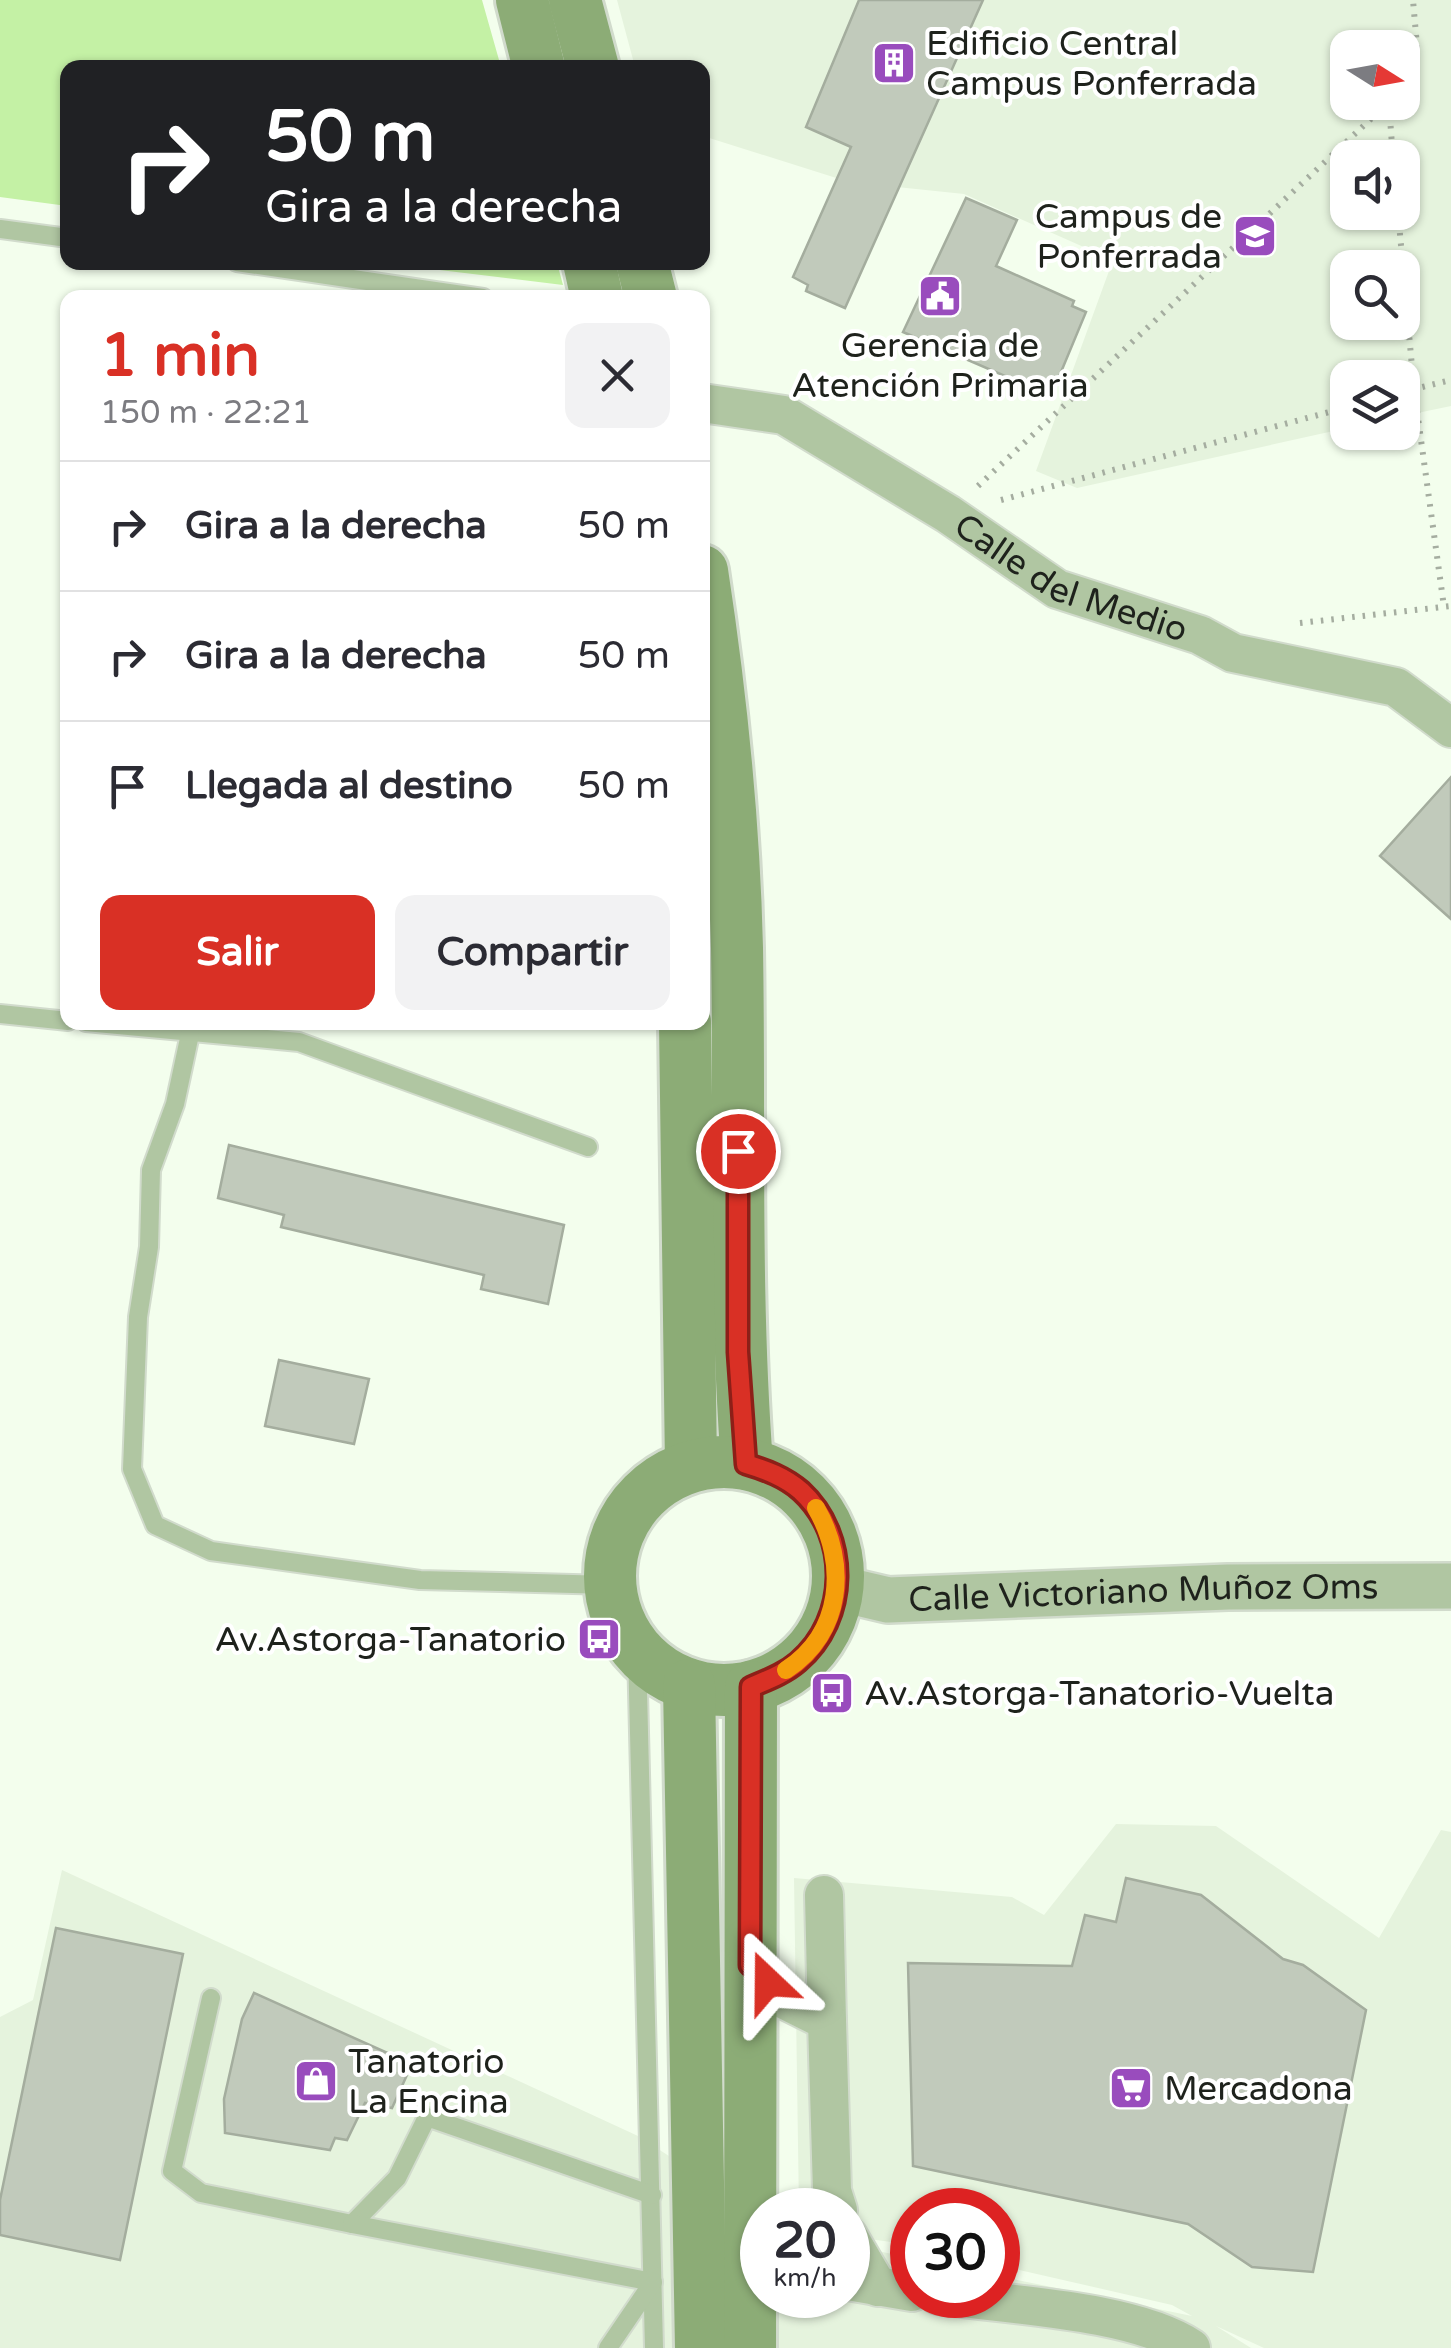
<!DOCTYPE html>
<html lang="es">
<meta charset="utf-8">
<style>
body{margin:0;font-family:"Varela Round",sans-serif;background:#f2f2f3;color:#2b2b33;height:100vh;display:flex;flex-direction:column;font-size:38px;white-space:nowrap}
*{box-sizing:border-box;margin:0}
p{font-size:32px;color:#7c7c81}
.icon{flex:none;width:55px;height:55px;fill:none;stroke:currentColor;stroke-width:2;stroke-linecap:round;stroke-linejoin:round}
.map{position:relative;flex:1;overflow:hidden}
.drawer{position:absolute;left:60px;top:290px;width:650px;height:740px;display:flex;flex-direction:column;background:#fff;border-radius:20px;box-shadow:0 2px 8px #0004}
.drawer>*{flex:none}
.guide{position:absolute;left:60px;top:60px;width:650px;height:210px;border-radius:20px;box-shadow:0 2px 8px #0004;background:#202124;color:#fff;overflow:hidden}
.needle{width:65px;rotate:101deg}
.controls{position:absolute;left:1330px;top:30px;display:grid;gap:20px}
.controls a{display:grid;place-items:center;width:90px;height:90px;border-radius:20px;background:#fff;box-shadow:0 2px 8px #0004;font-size:50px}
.speed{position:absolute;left:740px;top:2188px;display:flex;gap:20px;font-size:50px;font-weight:700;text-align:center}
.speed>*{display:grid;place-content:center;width:130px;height:130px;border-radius:50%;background:#fff;box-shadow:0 2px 8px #0004;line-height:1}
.speed small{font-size:25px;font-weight:400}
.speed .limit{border:15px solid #d22;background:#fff;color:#111}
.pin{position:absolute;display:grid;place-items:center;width:85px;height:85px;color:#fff;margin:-42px;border:5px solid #fff;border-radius:50%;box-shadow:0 2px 10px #0007}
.me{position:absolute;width:110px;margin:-55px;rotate:337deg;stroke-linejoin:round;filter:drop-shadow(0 0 8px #0008)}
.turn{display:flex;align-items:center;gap:35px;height:210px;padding:0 40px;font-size:45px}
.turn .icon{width:130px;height:130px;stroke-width:2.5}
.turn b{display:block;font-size:70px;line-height:85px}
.round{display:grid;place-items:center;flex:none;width:105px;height:105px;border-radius:20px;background:#f2f2f3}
.head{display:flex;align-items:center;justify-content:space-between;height:170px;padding:0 40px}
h1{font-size:60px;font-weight:700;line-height:75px;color:#d93025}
.primary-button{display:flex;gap:20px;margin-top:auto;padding:20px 40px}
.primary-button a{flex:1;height:115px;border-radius:20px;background:#d93025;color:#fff;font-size:40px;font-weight:700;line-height:115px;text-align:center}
.primary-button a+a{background:#f2f2f3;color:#2b2b33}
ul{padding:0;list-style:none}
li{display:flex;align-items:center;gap:30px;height:130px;padding:0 40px;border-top:2px solid #e1e1e2}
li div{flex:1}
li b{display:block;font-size:38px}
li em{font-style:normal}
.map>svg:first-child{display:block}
.built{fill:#e5f3dd;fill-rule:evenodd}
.green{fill:#c4f1a5}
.building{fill:#c1cabb;stroke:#a4ad9e;stroke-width:2.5}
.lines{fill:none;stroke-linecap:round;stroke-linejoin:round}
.service-casing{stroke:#d1dbcc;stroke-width:22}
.minor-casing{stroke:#d1dbcc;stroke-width:42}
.tertiary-casing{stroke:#d1dbcc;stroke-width:50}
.secondary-casing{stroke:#d1dbcc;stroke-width:58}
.path{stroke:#a5ada0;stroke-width:6;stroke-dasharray:2.5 8;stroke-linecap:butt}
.service{stroke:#b0c6a2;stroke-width:18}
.minor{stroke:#b0c6a2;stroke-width:38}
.tertiary{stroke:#b0c6a2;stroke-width:45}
.secondary{stroke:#8cac76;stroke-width:52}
.route-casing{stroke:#8d1f18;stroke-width:25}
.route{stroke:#d93025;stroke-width:18}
.slow{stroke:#f59e0b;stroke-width:18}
.labels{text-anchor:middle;stroke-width:8;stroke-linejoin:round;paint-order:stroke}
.poi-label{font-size:35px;fill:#1e221c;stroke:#fff;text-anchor:start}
.street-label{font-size:35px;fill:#1e221c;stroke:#fff}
</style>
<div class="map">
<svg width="1451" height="2348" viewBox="0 0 1451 2348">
<rect width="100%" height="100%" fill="#f3feed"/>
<g class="built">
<path d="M617,0H1451V406L1403,416L1402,378H1348L1347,428L1077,488L1036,471L1113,260L964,194L849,182L703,136L702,68L635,67ZM1348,48H1402V102H1348ZM1348,158H1402V212H1348ZM1348,268H1402V322H1348Z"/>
<polygon points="1116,1824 1216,1826 1379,1938 1441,1830 1451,1832 1451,2348 1264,2348 1216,2326 1251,2348 0,2348 0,2017 33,2000 62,1870 638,2136 762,2216 762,2295 848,2295 848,2245 912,2258 912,2295 998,2295 998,2276 1192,2316 1172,2305 998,2265 998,2210 912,2210 912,2245 848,2236 848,2210 799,2210 794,1878 1012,1897 1044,1915"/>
</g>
<g class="green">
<polygon points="0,0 482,0 501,67 68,68 67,206 0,197"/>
<polygon points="382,263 557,263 563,285"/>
</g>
<g class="building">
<polygon points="859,0 983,0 845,308 806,291 808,285 793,277 851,147 806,127"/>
<polygon points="966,198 1017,220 996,266 1074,301 1072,306 1086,312 1051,396 903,332"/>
<polygon points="1451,777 1451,919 1380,856"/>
<polygon points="229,1145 564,1225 548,1304 481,1289 484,1275 281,1227 284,1215 218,1198"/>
<polygon points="279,1360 369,1379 354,1444 265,1426"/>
<polygon points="1126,1878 1201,1895 1283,1959 1303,1965 1366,2010 1313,2272 1252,2267 1188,2224 913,2166 908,1963 1072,1966 1085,1915 1116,1922"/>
<polygon points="56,1928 183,1954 120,2260 0,2235 0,2200"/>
<polygon points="254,1993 412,2064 392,2108 365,2103 347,2140 335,2138 330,2150 225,2133 224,2099 242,2019"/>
</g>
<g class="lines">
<g class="service-casing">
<g id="service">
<polyline points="0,229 68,238"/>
<polyline points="237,262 483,298"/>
<polyline points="0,1014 68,1021"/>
<polyline points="86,1022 299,1042 588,1147"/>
<polyline points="190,1034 175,1104 151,1170 149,1247 138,1317 132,1469 155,1525 211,1551 420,1580 610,1585"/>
<polyline points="637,1650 654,2348"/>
<polyline points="211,1998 172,2171 201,2193 352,2224 397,2178 427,2117 652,2195"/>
<polyline points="352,2224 653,2282 608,2348"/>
</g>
</g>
<g class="minor-casing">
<g id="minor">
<path id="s1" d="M702,403L784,415L948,514L1057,589L1200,635L1233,653L1396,687L1451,728"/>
<polyline points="824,1895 827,2021"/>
<polyline points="750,1965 785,2000 827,2021 832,2191 838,2210"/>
<polyline points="848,2236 878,2287"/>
<polyline points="848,2281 912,2292"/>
<path d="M938,2295C1009,2305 1134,2310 1191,2348"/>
</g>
</g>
<g class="tertiary-casing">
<g id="tertiary">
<path id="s2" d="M837,1588L888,1600L1228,1587L1451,1586"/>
</g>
</g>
<g class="secondary-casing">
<g id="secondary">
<polyline points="522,0 539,68"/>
<polyline points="575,0 593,68"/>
<polyline points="589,262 597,298"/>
<polyline points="642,262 651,298"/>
<path d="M702,571C721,695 734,822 737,948C740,1120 734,1292 747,1464"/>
<polyline points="685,1022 691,1466"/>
<circle cx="724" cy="1576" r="114"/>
<polyline points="689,1685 701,2348"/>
<polyline points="750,2348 751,1687"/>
</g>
</g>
<g class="path">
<polyline points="1402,76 1417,46 1413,0"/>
<polyline points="1389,105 1393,158"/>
<polyline points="1398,212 1414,389 1444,607"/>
<polyline points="1402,392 1451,380"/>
<polyline points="978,486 1389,102"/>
<polyline points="1001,500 1348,407"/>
<polyline points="1300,623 1451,606"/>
</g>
<use href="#service" class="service"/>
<use href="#minor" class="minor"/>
<use href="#tertiary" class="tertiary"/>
<use href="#secondary" class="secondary"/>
</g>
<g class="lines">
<g class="route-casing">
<path id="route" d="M738,1151V1352L746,1464C766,1470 785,1477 801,1491C850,1536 849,1619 798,1662C784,1674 767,1680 751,1687L750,1965L768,1982"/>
</g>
<use href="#route" class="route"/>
<path class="slow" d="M786,1670C843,1633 848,1563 816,1508"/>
</g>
<defs>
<g id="building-square" transform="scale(2.25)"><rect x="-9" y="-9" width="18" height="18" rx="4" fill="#994cbd" stroke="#fff"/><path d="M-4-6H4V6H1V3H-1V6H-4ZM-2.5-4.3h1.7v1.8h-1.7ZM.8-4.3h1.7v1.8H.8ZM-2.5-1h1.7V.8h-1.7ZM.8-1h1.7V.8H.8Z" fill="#fff"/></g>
<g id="university-square" transform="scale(2.25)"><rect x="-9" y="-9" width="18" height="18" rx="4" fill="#994cbd" stroke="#fff"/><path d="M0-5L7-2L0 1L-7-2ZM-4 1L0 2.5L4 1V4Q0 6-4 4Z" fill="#fff"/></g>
<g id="civic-square" transform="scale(2.25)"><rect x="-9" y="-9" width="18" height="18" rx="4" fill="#994cbd" stroke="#fff"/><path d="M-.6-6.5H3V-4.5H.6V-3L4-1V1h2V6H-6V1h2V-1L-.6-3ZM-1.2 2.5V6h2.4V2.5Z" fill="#fff"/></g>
<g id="bus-square" transform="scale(2.25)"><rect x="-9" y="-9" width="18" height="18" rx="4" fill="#994cbd" stroke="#fff"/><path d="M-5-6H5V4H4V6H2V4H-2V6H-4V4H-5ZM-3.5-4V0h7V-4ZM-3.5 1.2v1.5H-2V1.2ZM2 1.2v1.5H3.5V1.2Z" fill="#fff"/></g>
<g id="shop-square" transform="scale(2.25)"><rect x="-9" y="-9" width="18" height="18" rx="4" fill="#994cbd" stroke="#fff"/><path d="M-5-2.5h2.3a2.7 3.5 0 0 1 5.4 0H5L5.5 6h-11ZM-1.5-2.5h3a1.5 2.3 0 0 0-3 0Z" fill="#fff"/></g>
<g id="supermarket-square" transform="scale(2.25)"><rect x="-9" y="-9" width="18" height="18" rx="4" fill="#994cbd" stroke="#fff"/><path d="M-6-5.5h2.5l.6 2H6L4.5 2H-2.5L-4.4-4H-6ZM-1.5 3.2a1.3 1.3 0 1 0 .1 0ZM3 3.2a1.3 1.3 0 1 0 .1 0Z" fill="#fff"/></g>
</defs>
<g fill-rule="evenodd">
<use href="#building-square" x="894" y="63"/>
<use href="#university-square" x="1255" y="236"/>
<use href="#civic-square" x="940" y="296"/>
<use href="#bus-square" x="599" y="1639"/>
<use href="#bus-square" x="832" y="1693"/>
<use href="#shop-square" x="316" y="2081"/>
<use href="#supermarket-square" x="1131" y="2088"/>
</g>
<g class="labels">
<g class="poi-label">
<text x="926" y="55">Edificio Central<tspan x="926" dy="40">Campus Ponferrada</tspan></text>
<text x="1222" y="228" text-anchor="end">Campus de<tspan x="1222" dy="40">Ponferrada</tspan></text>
<text x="940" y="357" text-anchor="middle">Gerencia de<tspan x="940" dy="40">Atención Primaria</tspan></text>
<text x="566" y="1651" text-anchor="end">Av.Astorga-Tanatorio</text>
<text x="864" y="1705">Av.Astorga-Tanatorio-Vuelta</text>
<text x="348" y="2073">Tanatorio<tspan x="348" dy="40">La Encina</tspan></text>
<text x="1164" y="2100">Mercadona</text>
</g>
<g class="street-label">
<text dy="12" stroke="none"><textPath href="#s1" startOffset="415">Calle del Medio</textPath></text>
<text dy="12" stroke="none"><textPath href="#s2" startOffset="308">Calle Victoriano Muñoz Oms</textPath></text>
</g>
</g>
</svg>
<div class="controls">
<a><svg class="needle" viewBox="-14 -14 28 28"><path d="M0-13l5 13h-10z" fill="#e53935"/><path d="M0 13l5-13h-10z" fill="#7c7c81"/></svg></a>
<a><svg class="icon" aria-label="sound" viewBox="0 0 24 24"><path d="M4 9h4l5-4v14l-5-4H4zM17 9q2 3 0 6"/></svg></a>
<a><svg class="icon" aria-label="search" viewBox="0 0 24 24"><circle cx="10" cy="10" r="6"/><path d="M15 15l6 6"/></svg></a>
<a><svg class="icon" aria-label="layers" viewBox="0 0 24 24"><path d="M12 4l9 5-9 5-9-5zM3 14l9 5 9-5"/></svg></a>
</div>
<div class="speed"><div>20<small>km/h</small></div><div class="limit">30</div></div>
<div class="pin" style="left:738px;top:1151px;background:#d93025"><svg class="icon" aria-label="arrive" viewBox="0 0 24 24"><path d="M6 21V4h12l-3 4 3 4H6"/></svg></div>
<svg class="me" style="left:768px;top:1982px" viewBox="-20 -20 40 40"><path d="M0-17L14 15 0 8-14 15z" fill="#d93025" stroke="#fff" stroke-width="4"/></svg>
<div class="guide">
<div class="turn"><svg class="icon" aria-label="right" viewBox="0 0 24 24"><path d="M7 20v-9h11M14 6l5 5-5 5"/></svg><div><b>50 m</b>Gira a la derecha</div></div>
</div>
<section class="drawer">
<div class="head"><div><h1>1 min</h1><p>150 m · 22:21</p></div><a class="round"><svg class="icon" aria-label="close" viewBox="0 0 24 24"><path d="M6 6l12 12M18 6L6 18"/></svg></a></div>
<ul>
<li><svg class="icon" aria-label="right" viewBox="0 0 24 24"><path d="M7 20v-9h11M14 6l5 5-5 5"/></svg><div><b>Gira a la derecha</b></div><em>50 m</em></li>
<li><svg class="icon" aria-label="right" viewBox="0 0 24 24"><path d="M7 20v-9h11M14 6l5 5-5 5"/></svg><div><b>Gira a la derecha</b></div><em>50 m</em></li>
<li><svg class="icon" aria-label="arrive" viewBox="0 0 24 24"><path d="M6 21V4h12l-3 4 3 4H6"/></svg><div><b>Llegada al destino</b></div><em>50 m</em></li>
</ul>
<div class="primary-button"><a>Salir</a><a>Compartir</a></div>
</section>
</div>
